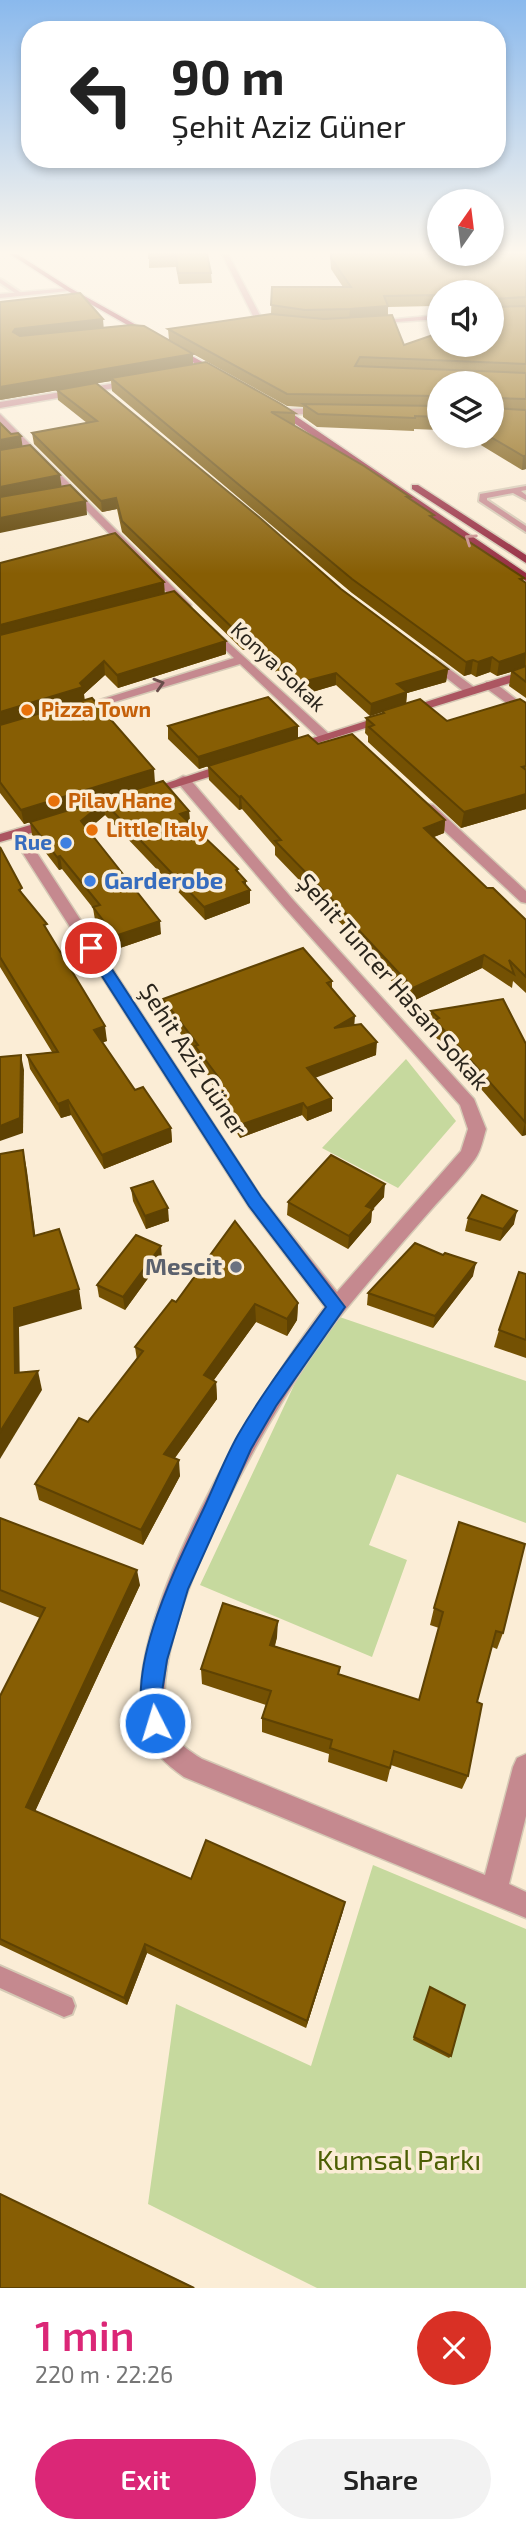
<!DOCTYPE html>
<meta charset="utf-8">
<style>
body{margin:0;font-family:"Exo 2",sans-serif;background:#f2f2f2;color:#222;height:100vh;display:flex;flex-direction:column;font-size:26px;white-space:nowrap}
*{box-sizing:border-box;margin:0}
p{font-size:23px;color:#767676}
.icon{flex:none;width:38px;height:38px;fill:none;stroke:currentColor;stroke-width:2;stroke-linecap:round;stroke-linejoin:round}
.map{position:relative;height:2288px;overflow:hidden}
.details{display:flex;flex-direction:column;background:#fff;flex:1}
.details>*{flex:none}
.hud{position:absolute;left:21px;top:21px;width:485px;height:147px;border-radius:28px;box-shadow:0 4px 10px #0003;background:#fff;color:#222;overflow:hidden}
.needle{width:46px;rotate:14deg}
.tools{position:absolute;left:427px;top:189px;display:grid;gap:14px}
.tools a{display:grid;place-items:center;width:77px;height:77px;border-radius:50%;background:#fff;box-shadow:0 4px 10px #0003;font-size:35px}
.pin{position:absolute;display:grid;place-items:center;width:60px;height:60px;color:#fff;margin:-30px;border:4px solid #fff;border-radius:50%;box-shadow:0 2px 7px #0007}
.me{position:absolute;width:77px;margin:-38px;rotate:355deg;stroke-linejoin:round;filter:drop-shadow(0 0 5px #0008)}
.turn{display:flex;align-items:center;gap:24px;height:147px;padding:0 35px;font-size:32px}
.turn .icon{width:91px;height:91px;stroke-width:2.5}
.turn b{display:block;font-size:49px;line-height:60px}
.round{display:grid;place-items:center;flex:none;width:74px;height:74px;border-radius:37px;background:#f2f2f2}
.head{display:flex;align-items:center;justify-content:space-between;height:119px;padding:0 35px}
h1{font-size:42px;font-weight:600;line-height:52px;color:#db2777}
.action{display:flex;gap:14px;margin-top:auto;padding:14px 35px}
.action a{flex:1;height:80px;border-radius:42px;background:#db2777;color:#fff;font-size:28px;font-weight:600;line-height:80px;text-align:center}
.action a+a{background:#f2f2f2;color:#222}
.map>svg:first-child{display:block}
.green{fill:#c6d99e}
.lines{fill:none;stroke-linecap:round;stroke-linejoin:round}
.lane-casing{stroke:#d5c9b5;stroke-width:4}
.street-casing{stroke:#d5c9b5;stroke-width:3}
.secondary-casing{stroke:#d5c9b5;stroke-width:3}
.primary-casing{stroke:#d5c9b5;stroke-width:3}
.lane{fill:#c5898f;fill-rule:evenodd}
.street{fill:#c5898f;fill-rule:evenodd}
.secondary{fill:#ac5661;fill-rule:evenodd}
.primary{fill:#962d42;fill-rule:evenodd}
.wall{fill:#745103;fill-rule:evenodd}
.shaded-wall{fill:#5e4203}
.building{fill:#875e04;stroke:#5e4203;stroke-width:2}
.oneway{stroke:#c88d8c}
.oneway2{stroke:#684d4a}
.route{fill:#1a73e8;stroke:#114b97;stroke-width:2}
.food-dot{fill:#e8710a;stroke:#fbedd6;stroke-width:2.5}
.shop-dot{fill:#3f7fe0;stroke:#fbedd6;stroke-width:2.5}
.worship-dot{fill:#6b7280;stroke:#fbedd6;stroke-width:2.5}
.labels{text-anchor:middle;stroke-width:7;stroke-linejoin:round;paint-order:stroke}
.far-street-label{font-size:21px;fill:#2a251c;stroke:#fbedd6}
.far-food-label{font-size:21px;font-weight:bold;fill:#c56008;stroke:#fbedd6;text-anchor:start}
.far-shop-label{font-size:21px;font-weight:bold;fill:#366cbe;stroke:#fbedd6;text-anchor:end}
.shop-label{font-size:24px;font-weight:bold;fill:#366cbe;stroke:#fbedd6;text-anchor:start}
.street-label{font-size:24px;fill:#2a251c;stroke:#fbedd6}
.worship-label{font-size:24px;font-weight:bold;fill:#5b616d;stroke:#fbedd6;text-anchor:end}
.near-park-label{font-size:28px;fill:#4c5f04;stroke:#fbedd6}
</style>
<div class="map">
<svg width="526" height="2288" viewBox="0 0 526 2288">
<rect width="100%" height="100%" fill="#fbedd6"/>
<g class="green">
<polygon points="406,1059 456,1121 398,1188 322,1148"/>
<polygon points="328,1313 526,1381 526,1523 397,1474 369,1545 407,1560 372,1657 200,1585"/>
<polygon points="373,1865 526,1929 526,2288 317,2288 148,2204 176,2004 311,2066"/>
</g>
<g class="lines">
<g class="lane-casing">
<g id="lane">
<polygon points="0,279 2,280 23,294 18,295 0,283"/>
<polygon points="526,486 526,490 521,491 526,495 526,500 513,493 487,498 487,500 526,526 526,532 479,501 480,494"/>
<polygon points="0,1966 72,1998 75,2006 72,2014 64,2017 0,1988"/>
</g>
</g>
<g class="street-casing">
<g id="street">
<polygon points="222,254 228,254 261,317 281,322 281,326 255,320"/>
<polygon points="70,288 68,291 0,298 0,294"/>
<polygon points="439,315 439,319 369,324 365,322"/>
<polygon points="135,380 138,384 0,408 0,402"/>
<polygon points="327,408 330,413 285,415 281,412 285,409"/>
<polygon points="0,414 191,605 191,609 183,609 0,422"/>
<polygon points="210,626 329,734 329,740 321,740 240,664 78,713 68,710 234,658 206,631 206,627"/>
<polygon points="425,657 433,657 475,688 475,694 467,694 425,661"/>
<polygon points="486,682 494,682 526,707 526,717 486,688"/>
<path d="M183,776L188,777L294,901L474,1099L486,1129C483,1139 481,1151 475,1159C462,1177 445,1194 430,1211C400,1245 370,1280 341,1315C283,1387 137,1635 169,1726C174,1741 189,1751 202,1759L485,1875L513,1767L517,1758L526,1754V1816L509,1884L526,1892V1918L184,1777C165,1764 152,1751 145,1729C113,1629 264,1386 325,1307L249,1207L10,833L17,829L22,830L261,1197L337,1292L461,1151L468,1129L460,1105L284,907L178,783L176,780Z"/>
<polygon points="428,804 433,805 526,891 526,903 521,902 423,811 423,805"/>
</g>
</g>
<g class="secondary-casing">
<g id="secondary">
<polygon points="526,670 526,678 295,750 291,751 285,747"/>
<polygon points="230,762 235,763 235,769 147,796 140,792"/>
<polygon points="54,818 59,819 59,825 0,842 0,834"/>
</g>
</g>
<g class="primary-casing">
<g id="primary">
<polygon points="10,254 17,254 70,288 224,374 217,376 66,290"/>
<polygon points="272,404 278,404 526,573 526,581 272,408"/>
<polygon points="412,485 418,485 526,555 526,563 412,489"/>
</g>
</g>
<use href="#lane" class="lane"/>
<use href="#street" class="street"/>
<use href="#secondary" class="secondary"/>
<use href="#primary" class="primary"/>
</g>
<g class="wall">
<polygon points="207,254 211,273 212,283 179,284 176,267 149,268 149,258"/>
<path d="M330,254H526V469L522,470L466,436H492L439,383V430L414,429V431L317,427L303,417V407L287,406L193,354V364L295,413V426L410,497V499L434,518L524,578L523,581L526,583V698L509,686L511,672L497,676L490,672L476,677L471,674L464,676L352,593L112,391L111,381L97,383L341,589L448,669L446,682L407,693L406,703L447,721L526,703V809L461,828L368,742V736L365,733L366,718L382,713V712L370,716L336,685L302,695L249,648L243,650L122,532L117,509L102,512L34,444L32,433L87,423L58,400L57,390L0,400L103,328L169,340L168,329L271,314L272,287H343L331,269ZM439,292L492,345H439ZM434,306L435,313L437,314L436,322L438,334L404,345L388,315V307Z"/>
<polygon points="0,563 165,593 226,654 118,688 105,675 84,694 84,700 155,783 24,824 0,793"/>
<polygon points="168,726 298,726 298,738 318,744 445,820 444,833 434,837 487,888 526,920 526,993 513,981 512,988 482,968 411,1002 352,938 352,935 275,855 275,847 242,809 239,810 209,780 208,766 199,769 168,739"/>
<polygon points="163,781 189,811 190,823 238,869 238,872 246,881 246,885 250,890 250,903 205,920 105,815 88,829 161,934 117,949 95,920 93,908 62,869 59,870 32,835 30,822"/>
<polygon points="0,847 23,895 48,932 107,1041 102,1042 135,1090 171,1128 172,1142 104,1169 71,1115 61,1118 30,1069 27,1055 52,1052 0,967"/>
<polygon points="332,981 332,989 354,1025 376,1055 315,1077 332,1098 332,1111 307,1121 302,1115 240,1138 212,1094 212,1081 196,1059 196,1054 164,1012 163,999"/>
<polygon points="431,1011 526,1044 526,1135 522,1136 433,1034 434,1029 429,1025"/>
<polygon points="131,1188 169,1221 146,1229 133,1201"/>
<polygon points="384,1197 372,1210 371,1222 348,1249 287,1215 288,1202"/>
<polygon points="468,1218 514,1224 500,1241 465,1231"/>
<polygon points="162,1259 125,1310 99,1297 97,1285"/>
<polygon points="526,1274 526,1358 494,1347 499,1330"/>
<polygon points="473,1276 433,1328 367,1305 368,1293"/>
<polygon points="176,1302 298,1303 297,1320 287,1336 256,1322 214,1380 216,1382 217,1399 175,1458 180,1476 143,1545 39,1500 35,1484 88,1422 137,1360 135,1347"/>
<polygon points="0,1518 140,1585 35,1811 191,1879 343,1911 306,2028 147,1953 127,2005 0,1945 0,1696 40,1618 0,1602"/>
<polygon points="434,1608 503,1633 497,1649 492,1647 477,1702 468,1776 462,1789 391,1765 387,1782 328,1762 329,1754 262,1732 262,1718 266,1705 202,1684 201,1669 277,1637 275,1646 340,1667 339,1674 419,1700 439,1628 430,1625"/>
<polygon points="430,1987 451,2056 449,2058 413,2040"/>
</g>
<g class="shaded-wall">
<polygon points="388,306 387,318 349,321 350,309"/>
<polygon points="103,319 104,331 14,345 13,332 15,329"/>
<polygon points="193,354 193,366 111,378 111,381 0,400 0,387"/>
<polygon points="21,436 23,449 0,454 0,440"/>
<polygon points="523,456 526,456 526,469 522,470"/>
<polygon points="60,475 62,489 0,501 0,487"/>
<polygon points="116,498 117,509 102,512 101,501"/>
<polygon points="86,501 87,515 0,533 0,518"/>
<polygon points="164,582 165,595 0,638 0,625"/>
<polygon points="249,636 249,648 243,650 243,638"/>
<polygon points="226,641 226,654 118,688 117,675"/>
<polygon points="526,653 525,668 497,676 499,662"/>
<polygon points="492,657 490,672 476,677 478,662"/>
<polygon points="473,660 471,674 464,676 466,662"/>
<polygon points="104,661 105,675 84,694 85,701 0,727 0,712 80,683"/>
<polygon points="448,669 446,682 407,693 406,705 370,716 371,704 397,684"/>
<polygon points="336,673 336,685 302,695 302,682"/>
<polygon points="298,726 298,738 199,769 198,757"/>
<polygon points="154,769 155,783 24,824 21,810"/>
<polygon points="526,794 526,809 461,828 464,812"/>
<polygon points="241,796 242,809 239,810 239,797"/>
<polygon points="104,802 105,815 83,834 81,821"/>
<polygon points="189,811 190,824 180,814"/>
<polygon points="445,820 444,833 423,841 424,828"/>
<polygon points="60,856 62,869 59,870 57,857"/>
<polygon points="246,881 246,891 250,890 250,903 205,920 204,907"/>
<polygon points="160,921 161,934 117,949 115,936"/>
<polygon points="484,955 482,968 411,1002 413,988"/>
<polygon points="355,1016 354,1029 334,1028"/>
<polygon points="105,1026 107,1041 96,1045 94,1030"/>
<polygon points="377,1042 376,1055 307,1081 307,1068"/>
<polygon points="21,1055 24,1070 23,1133 0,1141 0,1126"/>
<polygon points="332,1098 332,1111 307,1121 307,1108"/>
<polygon points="68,1100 71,1115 61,1118 58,1104"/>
<polygon points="303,1103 302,1115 240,1138 240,1125"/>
<polygon points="525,1122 526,1135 522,1136"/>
<polygon points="171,1128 172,1142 104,1169 102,1155"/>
<polygon points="23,1150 27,1171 38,1256 34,1236"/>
<polygon points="385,1184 384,1197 372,1210 371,1222 348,1249 349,1236 366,1206"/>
<polygon points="168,1208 169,1221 146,1229 145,1216"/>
<polygon points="517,1211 514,1224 500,1241 503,1229"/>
<polygon points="161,1246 162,1259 125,1310 123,1297"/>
<polygon points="476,1263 473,1276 433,1328 435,1316"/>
<polygon points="79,1289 82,1309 19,1327 20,1392 15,1373 14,1308"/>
<polygon points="298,1303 297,1320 287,1336 287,1319"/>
<polygon points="255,1304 256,1322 205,1392 204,1375"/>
<polygon points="38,1371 42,1390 0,1459 0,1432"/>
<polygon points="216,1382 217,1399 166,1470 164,1454"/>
<polygon points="179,1460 180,1476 143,1545 141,1530"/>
<polygon points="137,1570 140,1585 32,1818 26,1807"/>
<polygon points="278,1621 277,1637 270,1661 270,1645"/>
<polygon points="345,1902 343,1911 306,2028 307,2021"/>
<polygon points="145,1944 147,1953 127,2005 124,1998"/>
<polygon points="0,2193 195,2288 194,2288"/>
</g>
<g class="building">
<polygon points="149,254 207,254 211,273 178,273 176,256 149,258"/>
<polygon points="331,254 526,254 526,297 492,299 492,292 439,292 439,302 436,301 435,295 384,296 388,306 350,309 305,310 271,305 272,287 351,287 331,258"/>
<polygon points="80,293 103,319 15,329 13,332 20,336 131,325 144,326 193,354 0,387 0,302"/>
<polygon points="492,300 493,307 526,306 526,364 360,357 355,366 526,373 526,399 494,398 492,400 492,383 439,383 439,396 287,394 168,329 271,314 324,319 392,315 404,345 439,333 439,345 492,345"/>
<polygon points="206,362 281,404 295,413 271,412 364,466 410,497 407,497 434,515 430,516 524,578 520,579 526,583 526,653 499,662 492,657 478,662 473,660 466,662 352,579 111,378"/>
<polygon points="96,383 260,518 341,589 448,669 397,684 407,692 371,704 336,673 302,682 249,636 243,638 122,521 116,498 101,501 32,433 97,421 57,390"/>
<polygon points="303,404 439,406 439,417 415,416 415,418 318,414"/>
<polygon points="492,408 526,410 526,456 523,456 489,436 492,436"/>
<polygon points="0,423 11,434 18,433 21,436 0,440"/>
<polygon points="30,445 60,475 0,487 0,450"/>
<polygon points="70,485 86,501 0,518 0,497"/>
<polygon points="115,533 164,582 0,625 0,563"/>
<polygon points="174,591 226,641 117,675 104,661 80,683 83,687 0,712 0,635"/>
<polygon points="526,666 526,682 512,671"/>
<polygon points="268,697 298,726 198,757 168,726 219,711"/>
<polygon points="92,698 154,769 21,810 0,782 0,725"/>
<polygon points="420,699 447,721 520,699 526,703 526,766 522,767 526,770 526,794 464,812 369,727 374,725 366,718 384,713 382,711"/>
<polygon points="352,734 445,820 424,828 487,888 493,888 526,920 526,977 509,960 514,974 484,955 413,988 353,924 355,923 275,841 281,840 241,796 239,797 208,766 308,735 318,744"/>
<polygon points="163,781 189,811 180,814 238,869 236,870 246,881 243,882 250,890 204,907 104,802 81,821 160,921 115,936 93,907 100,905 60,856 57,857 30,822"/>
<polygon points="0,847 22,888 19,890 47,924 44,925 105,1026 94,1030 135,1090 143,1087 171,1128 102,1155 68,1100 58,1104 27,1055 58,1052 0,957"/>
<polygon points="303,948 332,981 327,983 355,1016 334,1028 361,1024 377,1042 307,1068 332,1098 307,1108 303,1103 240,1125 211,1081 219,1078 195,1046 198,1045 163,999"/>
<polygon points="503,999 526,1044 525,1122 435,1020 439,1018 431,1011"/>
<polygon points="21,1055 20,1118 0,1126 0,1057"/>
<polygon points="23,1150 34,1236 59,1229 79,1289 14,1308 15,1373 38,1371 0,1432 0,1154"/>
<polygon points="331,1155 385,1184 366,1206 373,1209 349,1236 288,1202"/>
<polygon points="153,1181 168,1208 145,1216 131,1188"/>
<polygon points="482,1195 517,1211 503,1229 468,1218"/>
<polygon points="235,1221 298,1303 287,1319 255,1304 204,1375 216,1382 164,1454 179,1460 141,1530 35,1484 79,1418 88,1422 143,1351 135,1347 172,1300 176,1302"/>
<polygon points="136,1235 161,1246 123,1297 97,1285"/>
<polygon points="415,1243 443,1255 445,1253 476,1263 435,1316 368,1293"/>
<polygon points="519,1272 526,1274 526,1340 499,1330"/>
<polygon points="0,1518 137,1570 26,1807 191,1879 206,1840 345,1902 307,2021 145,1944 124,1998 0,1939 0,1696 45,1608 0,1590"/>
<polygon points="459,1522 525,1544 503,1633 496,1631 477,1702 482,1704 468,1776 394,1751 390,1768 330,1748 332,1740 262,1718 271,1691 201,1669 223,1603 278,1621 270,1645 340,1667 338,1674 419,1700 443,1612 434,1608"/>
<polygon points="430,1987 465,2005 451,2056 414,2037"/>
<polygon points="0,2194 194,2288 0,2288"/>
</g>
<defs><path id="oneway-chevron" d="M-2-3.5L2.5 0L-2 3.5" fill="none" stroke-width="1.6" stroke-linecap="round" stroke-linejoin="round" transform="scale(1.75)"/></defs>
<use class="oneway" href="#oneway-chevron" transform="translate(470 539) rotate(-146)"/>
<use class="oneway2" href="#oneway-chevron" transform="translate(159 684) rotate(-17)"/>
<linearGradient id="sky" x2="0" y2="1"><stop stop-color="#8ab9ed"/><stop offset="0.44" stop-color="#fdf7ed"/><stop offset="1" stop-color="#fdf7ed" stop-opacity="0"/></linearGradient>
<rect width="526" height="574" fill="url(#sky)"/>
<path class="route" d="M91,944L96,945L261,1197L345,1307L276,1406L251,1449L188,1589L167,1660L162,1692L166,1723L163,1731L155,1734L147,1731C122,1671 178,1563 204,1508C215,1484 225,1458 238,1435C264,1390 296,1349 326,1307L249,1206L84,948Z"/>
<g class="food-dot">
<circle cx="27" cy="710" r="7"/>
<circle cx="54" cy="801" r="7"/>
<circle cx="92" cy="830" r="7"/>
</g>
<g class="shop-dot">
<circle cx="66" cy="843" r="7"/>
<circle cx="90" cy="881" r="7"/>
</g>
<circle class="worship-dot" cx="236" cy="1267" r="7"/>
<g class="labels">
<g class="far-street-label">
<text transform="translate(278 667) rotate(43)" y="7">Konya Sokak</text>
</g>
<g class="far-food-label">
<text x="41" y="717">Pizza Town</text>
<text x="68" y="808">Pilav Hane</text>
<text x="106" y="837">Little Italy</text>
</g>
<g class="far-shop-label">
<text x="52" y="850">Rue</text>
</g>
<g class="shop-label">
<text x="104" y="889">Garderobe</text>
</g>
<g class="street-label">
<text transform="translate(393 982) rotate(49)" y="8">Şehit Tuncer Hasan Sokak</text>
<text transform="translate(193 1060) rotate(57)" y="8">Şehit Aziz Güner</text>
</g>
<g class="worship-label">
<text x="222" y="1275">Mescit</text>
</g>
<g class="near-park-label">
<text x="399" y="2170">Kumsal Parkı</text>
</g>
</g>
</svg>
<div class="tools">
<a><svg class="needle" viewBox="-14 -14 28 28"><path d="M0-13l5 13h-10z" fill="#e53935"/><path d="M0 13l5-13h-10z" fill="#767676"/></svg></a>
<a><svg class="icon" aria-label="sound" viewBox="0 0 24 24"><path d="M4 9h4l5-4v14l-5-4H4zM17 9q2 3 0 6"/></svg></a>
<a><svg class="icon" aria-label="layers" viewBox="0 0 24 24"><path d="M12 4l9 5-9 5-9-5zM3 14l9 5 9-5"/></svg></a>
</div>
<div class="pin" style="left:91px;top:948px;background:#d93025"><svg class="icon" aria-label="arrive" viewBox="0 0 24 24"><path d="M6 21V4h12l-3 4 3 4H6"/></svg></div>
<svg class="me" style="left:155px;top:1723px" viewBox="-20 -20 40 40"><circle r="17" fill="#1a73e8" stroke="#fff" stroke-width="3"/><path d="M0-11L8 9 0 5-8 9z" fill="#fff"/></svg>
<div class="hud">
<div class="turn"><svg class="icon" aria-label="left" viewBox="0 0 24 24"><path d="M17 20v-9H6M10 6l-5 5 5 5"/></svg><div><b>90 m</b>Şehit Aziz Güner</div></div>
</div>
</div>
<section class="details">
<div class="head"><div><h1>1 min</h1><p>220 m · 22:26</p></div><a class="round" style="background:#d93025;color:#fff"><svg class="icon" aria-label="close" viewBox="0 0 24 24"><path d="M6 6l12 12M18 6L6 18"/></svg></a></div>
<div class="action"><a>Exit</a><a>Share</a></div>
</section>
